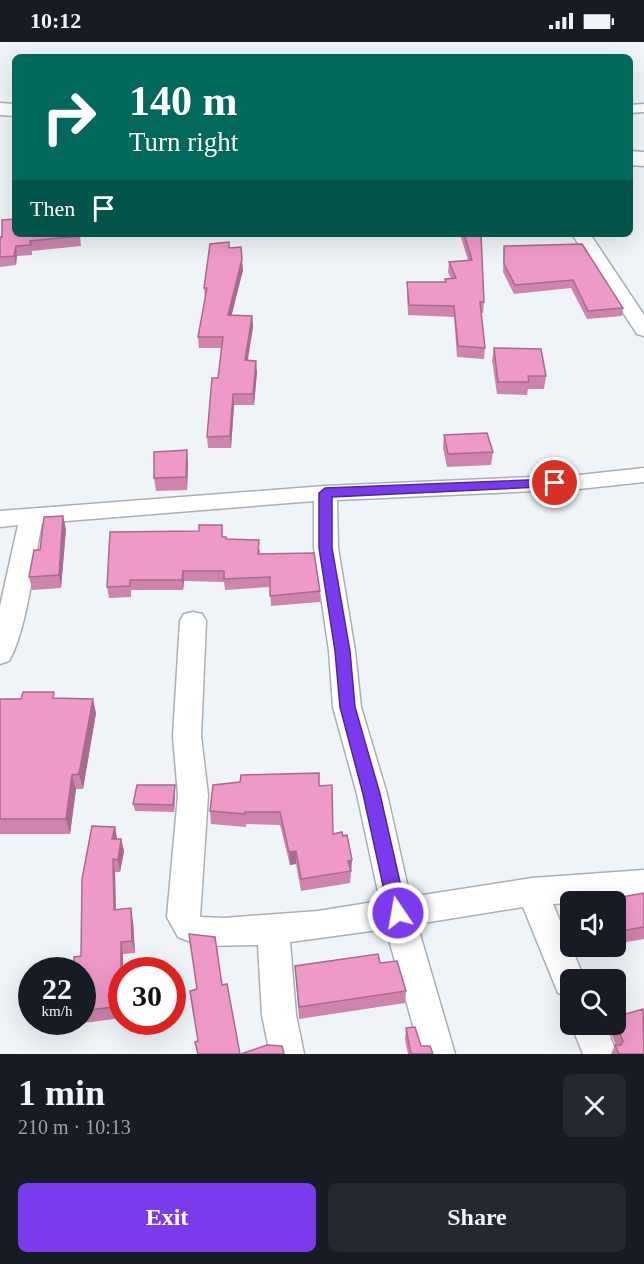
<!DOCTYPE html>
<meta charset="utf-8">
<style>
body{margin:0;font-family:Georgia,serif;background:#242831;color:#f1f3f6;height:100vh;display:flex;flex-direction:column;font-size:22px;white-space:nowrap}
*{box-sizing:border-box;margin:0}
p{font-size:20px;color:#9ea1a6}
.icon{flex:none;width:33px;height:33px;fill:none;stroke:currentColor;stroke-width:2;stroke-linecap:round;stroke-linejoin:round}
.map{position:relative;height:1012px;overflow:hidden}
.panel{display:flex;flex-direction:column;background:#171b24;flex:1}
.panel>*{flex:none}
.hud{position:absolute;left:12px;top:12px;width:621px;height:183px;border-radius:9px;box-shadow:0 6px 24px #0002;background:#00695c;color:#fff;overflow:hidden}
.buttons{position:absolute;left:560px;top:849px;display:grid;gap:12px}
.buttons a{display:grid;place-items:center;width:66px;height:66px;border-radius:9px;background:#171b24;box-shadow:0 6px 24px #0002;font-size:30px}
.speed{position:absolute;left:18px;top:915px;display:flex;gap:12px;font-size:30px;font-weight:700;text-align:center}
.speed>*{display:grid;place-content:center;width:78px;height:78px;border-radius:50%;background:#171b24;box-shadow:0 6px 24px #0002;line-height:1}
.speed small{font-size:15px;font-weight:400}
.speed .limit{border:9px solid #d22;background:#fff;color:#111}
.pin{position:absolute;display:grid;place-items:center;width:51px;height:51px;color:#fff;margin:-26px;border:3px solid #fff;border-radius:50%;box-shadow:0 2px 6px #0007}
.me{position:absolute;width:66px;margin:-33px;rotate:348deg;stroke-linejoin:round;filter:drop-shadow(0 0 4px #0008)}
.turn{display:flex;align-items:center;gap:21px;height:126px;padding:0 18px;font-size:27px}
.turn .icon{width:78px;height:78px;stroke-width:2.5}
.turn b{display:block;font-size:42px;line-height:51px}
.then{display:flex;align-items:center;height:57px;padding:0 18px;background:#0003;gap:12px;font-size:22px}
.round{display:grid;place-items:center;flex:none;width:63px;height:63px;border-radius:9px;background:#242831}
.overview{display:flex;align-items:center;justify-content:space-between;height:102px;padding:0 18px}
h1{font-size:36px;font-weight:700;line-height:45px}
.action{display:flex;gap:12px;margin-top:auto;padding:12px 18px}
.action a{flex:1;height:69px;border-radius:9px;background:#7c3aed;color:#fff;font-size:24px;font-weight:700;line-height:69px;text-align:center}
.action a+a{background:#242831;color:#f1f3f6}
.status{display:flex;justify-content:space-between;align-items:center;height:42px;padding:0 30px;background:#171b24;direction:ltr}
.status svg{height:16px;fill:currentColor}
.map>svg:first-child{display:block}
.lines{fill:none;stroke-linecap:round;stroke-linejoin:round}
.minor-casing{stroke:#aaafb4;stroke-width:3}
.secondary-casing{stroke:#aaafb4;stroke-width:3}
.minor{fill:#fff;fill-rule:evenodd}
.secondary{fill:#fff;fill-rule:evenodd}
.wall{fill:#ce84ad}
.shaded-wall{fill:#a76b8d}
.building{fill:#ef99c9;stroke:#a76b8d;stroke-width:1.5}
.route{fill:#7c3aed;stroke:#51269a;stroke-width:1.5}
</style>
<div class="status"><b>10:12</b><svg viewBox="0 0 49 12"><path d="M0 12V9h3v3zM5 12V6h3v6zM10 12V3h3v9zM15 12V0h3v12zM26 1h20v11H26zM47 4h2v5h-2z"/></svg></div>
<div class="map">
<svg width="644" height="1012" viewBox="0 0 644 1012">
<rect width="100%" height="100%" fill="#eff4f9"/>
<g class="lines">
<g class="minor-casing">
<g id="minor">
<polygon points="644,62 644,70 630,71 630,63"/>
<polygon points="572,192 590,192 644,273 644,294 637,292"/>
<path d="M644,426V440L579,447L337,458L338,506L355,609L361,665L387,752L410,855L532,836L644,828V856L553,862L585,938H570V955L558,951L523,865L417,882L455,1012H421L386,887L290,900L296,973L304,1012H270L262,973L258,903L201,904L178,895L167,875L178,753L173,694L180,579L184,572L193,570L202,572L206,579L201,694L208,753L200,875L224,876L318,869L380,859L357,752L333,665L329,609L314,506V459L42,481C34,519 27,588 9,619L0,622V564L18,483L0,485V469L325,444L579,433Z"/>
<polygon points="571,982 605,982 617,1012 583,1012"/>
</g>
</g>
<g class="secondary-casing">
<g id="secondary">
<polygon points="0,61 15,62 15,74 0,73"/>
<polygon points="630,109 644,110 644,124 630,123"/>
</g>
</g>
<use href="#minor" class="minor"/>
<use href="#secondary" class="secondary"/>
</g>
<g class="wall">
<polygon points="15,192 80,192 81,204 32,209 32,213 17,214 16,223 0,225 0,195"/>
<polygon points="460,192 481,192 484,260 483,271 481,271 485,306 484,317 457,315 454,275 408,273 407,251 407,240 445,240 445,237 451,236 448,230 449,220 468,218"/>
<polygon points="582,202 623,266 622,274 587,277 571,246 514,252 503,230 504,204"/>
<polygon points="229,206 243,228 231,273 252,274 253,285 247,318 257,330 254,363 234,363 231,406 208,406 207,395 218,336 222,306 199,306 198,295 205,257 204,246"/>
<polygon points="494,306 546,334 544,347 528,347 527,353 497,352 492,318"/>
<polygon points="444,393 493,410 491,423 447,425 443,406"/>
<polygon points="188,421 187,448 156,449 154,436"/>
<polygon points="66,487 61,546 32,548 29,535 40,508"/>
<polygon points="223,495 226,497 260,508 260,512 320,549 320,560 271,564 270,545 225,548 224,540 184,539 183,548 131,548 131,555 109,556 107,545"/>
<polygon points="55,656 96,671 83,747 76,747 70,792 0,792 0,657"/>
<polygon points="175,743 175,750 174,770 135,769 133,762"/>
<polygon points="319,744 333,792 351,831 350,841 301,849 296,822 290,823 280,783 246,782 246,785 211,782 210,769"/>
<polygon points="115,785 117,797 121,797 124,809 120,830 115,830 116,868 133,879 135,911 123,912 123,928 122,928 122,976 76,982 76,980 82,980 82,928"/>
<polygon points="644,851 644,897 615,902 615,860"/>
<polygon points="570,863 570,896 561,876 565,864"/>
<polygon points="574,904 598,904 575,908"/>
<polygon points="380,921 406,949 405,961 299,977 295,924"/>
<polygon points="615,975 644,1012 611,1012 615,1003 616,1003 609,987 611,982 615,982"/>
<polygon points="406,986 421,1004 433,1012 408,1012 405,997"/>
</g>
<g class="shaded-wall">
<polygon points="16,204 17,214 16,223 14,214"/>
<polygon points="242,217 243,228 229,284 228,273"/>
<polygon points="252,274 253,285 246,330 245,318"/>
<polygon points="256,319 257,330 254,363 253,352"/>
<polygon points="233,352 234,363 231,406 230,394"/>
<polygon points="187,408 188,421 187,448 186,435"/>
<polygon points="63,474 66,487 61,546 59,533"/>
<polygon points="183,529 184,539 183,548 182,538"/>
<polygon points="93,657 96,671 83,747 79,732"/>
<polygon points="72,733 76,747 70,792 66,777"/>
<polygon points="175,743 175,750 174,770 173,763"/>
<polygon points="115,785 117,797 112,797"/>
<polygon points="121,797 124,809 120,830 118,818"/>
<polygon points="296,809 296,822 290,823 289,810"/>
<polygon points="113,817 115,830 116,881 114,868"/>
<polygon points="352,818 351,831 348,819"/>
<polygon points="131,866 133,879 135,911 132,899"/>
<polygon points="121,900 123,912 123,928 122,928 122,966"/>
</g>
<g class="building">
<polygon points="15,177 15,192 79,192 79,194 30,199 31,203 16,204 14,214 0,215 0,195 2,195 2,178"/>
<polygon points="464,192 481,192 484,260 480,260 485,306 458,304 454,264 409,263 407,240 446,240 445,237 456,236 449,220 472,218"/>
<polygon points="229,200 229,206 241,205 242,217 228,273 252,274 245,318 256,319 253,352 233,352 230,394 207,395 212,336 218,336 223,295 198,295 207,246 204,246 210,202"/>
<polygon points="582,202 623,266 588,269 573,238 515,243 504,222 504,204"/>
<polygon points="494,306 541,307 546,334 528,334 529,340 498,340"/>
<polygon points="487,391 493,410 448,412 444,393"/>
<polygon points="187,408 186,435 154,436 154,410"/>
<polygon points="63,474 59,533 29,535 34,508 40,508 44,475"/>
<polygon points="199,483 222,483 222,495 226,495 226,497 259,498 258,512 314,511 320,549 270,554 270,535 224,537 224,529 183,529 182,538 130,538 130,544 107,545 110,490 199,489"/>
<polygon points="23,650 54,650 53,656 93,657 79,732 72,733 66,777 0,777 0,657 21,657"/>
<polygon points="319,731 319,744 332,743 333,792 342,790 343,794 347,793 352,818 348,819 351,829 301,837 296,809 289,810 280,770 245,770 245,772 210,769 213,743 240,740 241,733"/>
<polygon points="137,743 175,743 173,763 133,762"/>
<polygon points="92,784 115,785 112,797 121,797 118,818 113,817 114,868 131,866 132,899 121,900 121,964 82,969 82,928 74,928 74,915 81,914 82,837"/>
<polygon points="644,851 644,885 615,890 615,860 593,860"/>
<polygon points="570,863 570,876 565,864"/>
<polygon points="189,892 215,895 222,943 227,942 240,1012 198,1012 195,1000 198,999 190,949 197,947"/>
<polygon points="378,912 380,921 397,919 406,949 299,965 295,924"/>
<polygon points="643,967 644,1012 619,1012 615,1003 621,1003 623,999 615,979 615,975"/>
<polygon points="415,985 421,1004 430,1004 433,1012 411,1012 406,986"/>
<polygon points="267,1003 282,1004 284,1012 241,1012"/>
</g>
<polygon class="route" points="555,437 560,438 562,441 560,444 332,455 332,506 350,609 355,665 380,752 407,871 404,877 398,879 391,877 389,871 363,752 340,665 335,609 319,506 319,451 325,446"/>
</svg>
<div class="buttons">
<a><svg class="icon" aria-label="sound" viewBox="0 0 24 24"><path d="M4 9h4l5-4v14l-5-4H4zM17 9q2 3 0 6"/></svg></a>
<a><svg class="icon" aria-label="search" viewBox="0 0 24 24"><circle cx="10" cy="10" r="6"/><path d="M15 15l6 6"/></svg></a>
</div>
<div class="speed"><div>22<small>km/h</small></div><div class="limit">30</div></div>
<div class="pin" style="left:555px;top:441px;background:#d93025"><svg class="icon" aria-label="arrive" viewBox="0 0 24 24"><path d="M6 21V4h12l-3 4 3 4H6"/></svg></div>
<svg class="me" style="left:398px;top:871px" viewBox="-20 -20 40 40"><circle r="17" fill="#7c3aed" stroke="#fff" stroke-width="3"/><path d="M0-11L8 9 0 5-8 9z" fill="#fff"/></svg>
<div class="hud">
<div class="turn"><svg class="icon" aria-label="right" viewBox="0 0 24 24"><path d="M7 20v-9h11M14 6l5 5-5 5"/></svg><div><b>140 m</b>Turn right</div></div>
<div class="then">Then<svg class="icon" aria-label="arrive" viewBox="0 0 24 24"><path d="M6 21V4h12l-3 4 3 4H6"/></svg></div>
</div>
</div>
<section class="panel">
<div class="overview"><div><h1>1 min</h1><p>210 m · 10:13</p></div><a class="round"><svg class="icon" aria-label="close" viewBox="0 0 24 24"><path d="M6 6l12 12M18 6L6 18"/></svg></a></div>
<div class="action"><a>Exit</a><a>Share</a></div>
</section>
